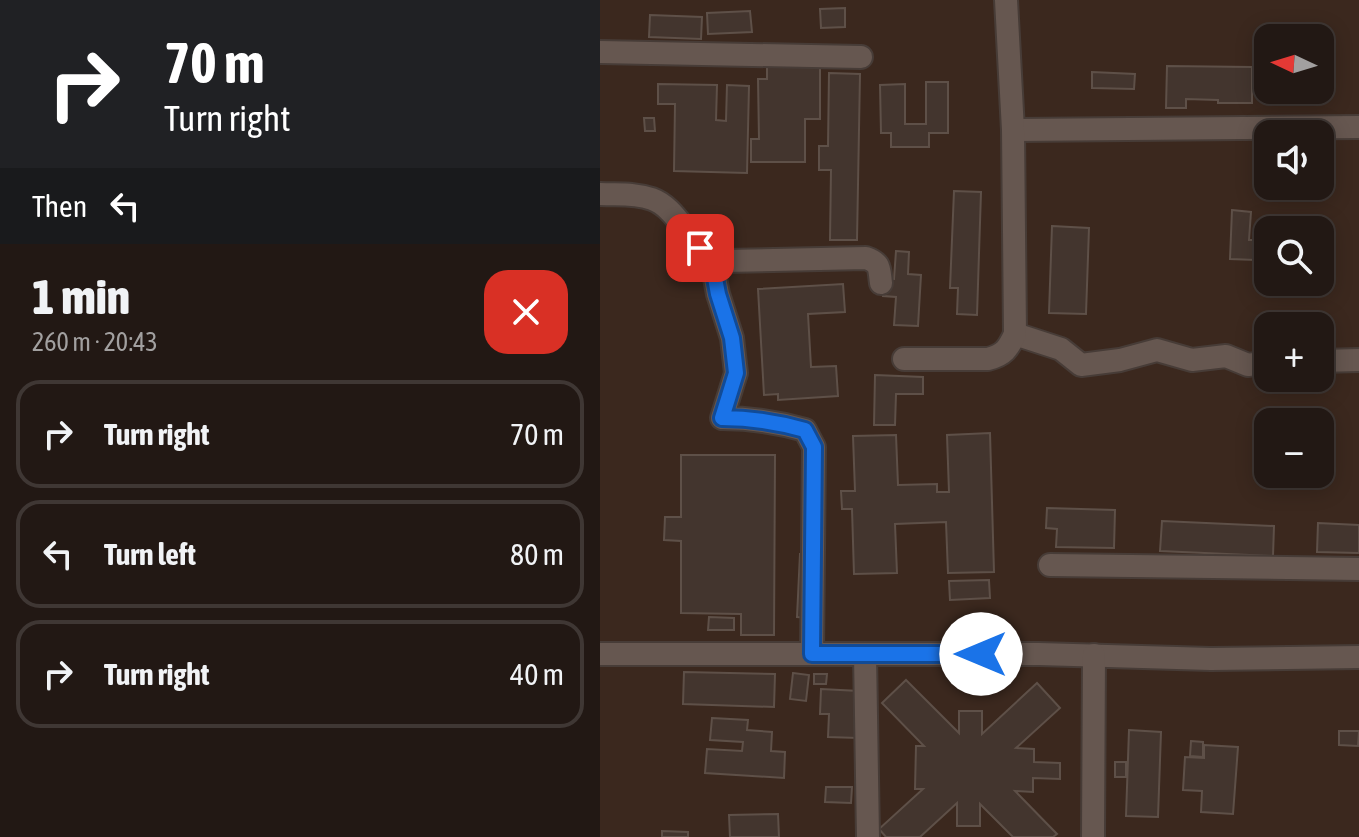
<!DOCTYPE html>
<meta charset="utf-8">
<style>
body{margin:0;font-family:"Asap Condensed",sans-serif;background:#2a211d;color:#f1f3f6;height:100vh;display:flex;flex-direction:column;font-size:30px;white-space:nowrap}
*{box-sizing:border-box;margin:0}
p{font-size:26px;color:#a2a0a0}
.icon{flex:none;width:44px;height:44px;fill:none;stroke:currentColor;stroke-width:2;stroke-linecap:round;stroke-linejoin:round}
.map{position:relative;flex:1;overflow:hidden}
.details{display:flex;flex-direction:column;background:#221814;width:600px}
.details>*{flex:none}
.banner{background:#202124;color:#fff;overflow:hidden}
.needle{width:52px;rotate:274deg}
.fabs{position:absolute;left:654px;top:24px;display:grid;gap:16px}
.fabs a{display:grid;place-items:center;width:80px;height:80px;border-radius:16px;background:#221814;box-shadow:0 4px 20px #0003,0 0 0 2px #3f3734;font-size:40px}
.pin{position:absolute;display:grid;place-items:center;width:68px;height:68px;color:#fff;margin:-34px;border-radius:16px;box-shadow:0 4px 12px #0006}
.me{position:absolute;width:88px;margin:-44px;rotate:270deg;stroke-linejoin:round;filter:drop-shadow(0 0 6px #0008)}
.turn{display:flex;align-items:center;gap:28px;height:168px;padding:0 32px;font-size:36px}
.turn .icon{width:104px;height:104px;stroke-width:2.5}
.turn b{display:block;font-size:56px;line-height:68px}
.then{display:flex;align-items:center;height:76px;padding:0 32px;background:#0003;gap:16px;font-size:30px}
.round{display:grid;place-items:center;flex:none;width:84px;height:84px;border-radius:24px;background:#2a211d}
.head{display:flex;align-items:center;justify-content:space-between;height:136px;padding:0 32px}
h1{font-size:48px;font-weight:800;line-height:60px}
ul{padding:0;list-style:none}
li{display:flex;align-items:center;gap:24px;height:108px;margin:0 16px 12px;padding:0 16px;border:4px solid #3f3734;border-radius:24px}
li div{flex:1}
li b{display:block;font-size:30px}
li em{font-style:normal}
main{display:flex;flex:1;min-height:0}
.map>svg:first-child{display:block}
.built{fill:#3b281e;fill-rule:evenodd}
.building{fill:#43352e;stroke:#5e5048;stroke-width:2}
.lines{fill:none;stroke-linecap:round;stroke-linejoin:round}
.minor-casing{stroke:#473c37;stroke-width:26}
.minor{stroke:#665750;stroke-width:22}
.route-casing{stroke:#114b97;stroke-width:20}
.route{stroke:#1a73e8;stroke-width:14}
</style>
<main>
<section class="details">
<div class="banner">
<div class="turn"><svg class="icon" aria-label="right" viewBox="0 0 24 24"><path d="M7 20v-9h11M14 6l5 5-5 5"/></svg><div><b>70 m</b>Turn right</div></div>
<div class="then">Then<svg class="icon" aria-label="left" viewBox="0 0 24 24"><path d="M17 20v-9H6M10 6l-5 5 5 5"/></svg></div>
</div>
<div class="head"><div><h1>1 min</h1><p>260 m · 20:43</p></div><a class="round" style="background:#d93025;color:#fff"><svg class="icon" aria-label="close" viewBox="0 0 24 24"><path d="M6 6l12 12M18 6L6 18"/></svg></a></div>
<ul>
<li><svg class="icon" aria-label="right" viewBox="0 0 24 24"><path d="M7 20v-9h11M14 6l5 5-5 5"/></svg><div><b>Turn right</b></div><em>70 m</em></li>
<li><svg class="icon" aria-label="left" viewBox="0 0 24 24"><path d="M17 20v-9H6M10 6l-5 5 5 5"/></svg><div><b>Turn left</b></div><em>80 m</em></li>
<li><svg class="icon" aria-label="right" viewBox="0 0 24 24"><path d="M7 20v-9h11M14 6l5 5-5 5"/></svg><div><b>Turn right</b></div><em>40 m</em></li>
</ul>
</section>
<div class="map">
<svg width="759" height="837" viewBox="0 0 759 837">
<rect width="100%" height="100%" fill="#2d201a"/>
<path class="built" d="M0,0H759V837H0ZM668,38H720V90H668ZM668,134H720V186H668ZM668,230H720V282H668ZM668,326H720V378H668ZM668,422H720V474H668Z"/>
<g class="building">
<polygon points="245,8 245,27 221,28 220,9"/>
<polygon points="150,11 152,32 108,34 107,13"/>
<polygon points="50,15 102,17 101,39 49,37"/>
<polygon points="167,64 220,66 220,119 205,119 205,162 151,162 151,139 159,139 158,79 167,79"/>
<polygon points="567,66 652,67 652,103 618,103 618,100 586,99 586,108 566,108"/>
<polygon points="492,72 535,74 534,89 492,88"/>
<polygon points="229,73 260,74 257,240 230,240 231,170 219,170 219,146 228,146"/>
<polygon points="326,82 348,82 348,133 329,133 329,147 291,147 291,133 281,133 280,85 305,84 305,124 326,124"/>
<polygon points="58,84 117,85 116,120 126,121 127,85 149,86 147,173 74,171 75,104 58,104"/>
<polygon points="44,118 54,118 55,131 45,131"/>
<polygon points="354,191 381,192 377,315 357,314 358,288 350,288"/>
<polygon points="632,210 651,212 649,240 657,240 656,260 630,259"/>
<polygon points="452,226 489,228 486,314 449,313"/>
<polygon points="296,251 309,252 308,274 321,275 318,326 294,325 296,297 283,296 284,279 294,279"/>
<polygon points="243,284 245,312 208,314 211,367 236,366 238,396 178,400 178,394 164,395 158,289"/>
<polygon points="275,375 323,377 323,394 296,394 295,425 274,425"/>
<polygon points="390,433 394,572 348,573 346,522 295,524 297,573 254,574 252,509 242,509 241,491 255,491 253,436 296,435 298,485 337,484 337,492 349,492 347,435"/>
<polygon points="81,455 175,455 174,635 141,635 141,614 81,613 81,541 64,540 65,517 81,517"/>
<polygon points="447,508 515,510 514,548 456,547 457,529 446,528"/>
<polygon points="562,521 674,526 673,556 560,551"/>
<polygon points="718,523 759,525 759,553 717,552"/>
<polygon points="200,554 214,555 212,618 197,617"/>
<polygon points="389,580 390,598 350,600 349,581"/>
<polygon points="109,617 134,618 134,630 108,630"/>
<polygon points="84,672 175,674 174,707 83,704"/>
<polygon points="193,673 209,675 206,701 190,699"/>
<polygon points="214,674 227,674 226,684 214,684"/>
<polygon points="306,680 359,733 359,711 382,711 382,734 437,683 460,708 416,748 434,749 434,762 460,763 460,779 433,778 433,792 415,791 457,834 453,837 413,837 380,804 380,826 357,826 357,803 320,837 286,837 279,829 323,789 315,789 316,746 324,746 282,703"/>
<polygon points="221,689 259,691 258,738 228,737 229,714 220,714"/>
<polygon points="112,718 148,720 147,730 172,732 171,751 185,752 184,778 105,773 107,749 142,751 143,742 110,740"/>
<polygon points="529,730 561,732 558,817 526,816"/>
<polygon points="739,731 759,731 758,746 739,745"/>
<polygon points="591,741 603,742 603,757 590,756"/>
<polygon points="604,745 638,747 633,814 601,812 602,791 583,790 585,757 604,758"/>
<rect x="515" y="762" width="11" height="15"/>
<polygon points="226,787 252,787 251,803 225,802"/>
<polygon points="178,814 179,837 130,837 129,815"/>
<polygon points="62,831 88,832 88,837 62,837"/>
</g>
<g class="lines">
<g class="minor-casing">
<g id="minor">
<polyline points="0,52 261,57"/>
<polyline points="413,130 759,127"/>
<path d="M0,194C17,195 35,193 52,199C80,209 89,249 124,261L266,258C281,263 279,269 281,283"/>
<path d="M111,257L118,294L132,338L136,373L122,418C151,418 177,422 205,430L214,447L212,654"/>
<polyline points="415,334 461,349 481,365 520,360 557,350 592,360 626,356 648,365 668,362"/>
<path d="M304,359H388C404,355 408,349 415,334L413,130L406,0"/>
<polyline points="720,361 759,360"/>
<polyline points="450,565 759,569"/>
<polyline points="0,654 439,654 611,659 759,657"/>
<polyline points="265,654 268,837"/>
<polyline points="493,837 494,655"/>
</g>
</g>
<use href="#minor" class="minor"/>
</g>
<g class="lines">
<g class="route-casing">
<path id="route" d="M100,248L111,257L118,294L132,338L136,373L122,418C151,418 177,422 205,430L214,447L212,654H381"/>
</g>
<use href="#route" class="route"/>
</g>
</svg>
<div class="fabs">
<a><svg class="needle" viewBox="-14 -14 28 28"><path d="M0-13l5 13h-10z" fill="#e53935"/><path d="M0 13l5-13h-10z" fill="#a2a0a0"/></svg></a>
<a><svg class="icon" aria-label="sound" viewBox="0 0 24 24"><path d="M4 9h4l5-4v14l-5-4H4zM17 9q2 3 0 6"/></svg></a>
<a><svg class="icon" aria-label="search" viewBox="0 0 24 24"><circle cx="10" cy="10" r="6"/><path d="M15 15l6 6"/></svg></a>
<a>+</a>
<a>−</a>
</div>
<div class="pin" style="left:100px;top:248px;background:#d93025"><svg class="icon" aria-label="arrive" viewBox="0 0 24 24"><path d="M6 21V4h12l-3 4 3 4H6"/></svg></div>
<svg class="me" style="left:381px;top:654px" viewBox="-20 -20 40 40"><circle r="19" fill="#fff"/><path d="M0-13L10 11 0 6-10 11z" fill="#1a73e8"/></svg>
</div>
</main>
